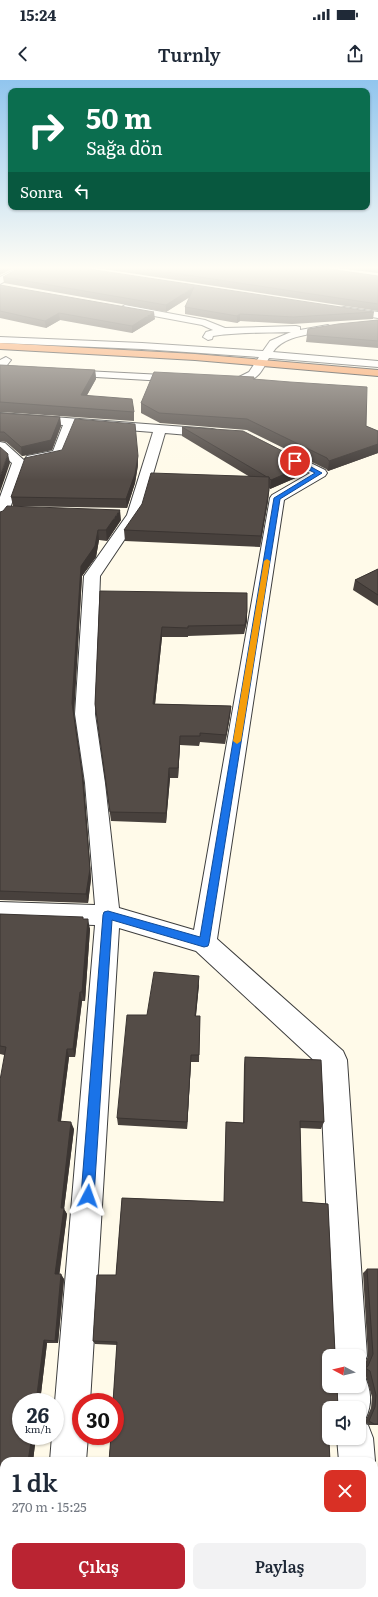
<!DOCTYPE html>
<html lang="tr">
<meta charset="utf-8">
<style>
body{margin:0;font-family:Literata,serif;background:#f2f2f3;color:#1f2937;height:100vh;display:flex;flex-direction:column;font-size:15px;white-space:nowrap}
*{box-sizing:border-box;margin:0}
p{font-size:13px;color:#747a83}
.icon{flex:none;width:22px;height:22px;fill:none;stroke:currentColor;stroke-width:2;stroke-linecap:round;stroke-linejoin:round}
.map{position:relative;flex:1;overflow:hidden}
.details{position:absolute;left:0px;top:1377px;width:378px;height:140px;display:flex;flex-direction:column;background:#fff;border-radius:12px 12px 0 0;box-shadow:0 1px 3px #0004}
.details>*{flex:none}
.hud{position:absolute;left:8px;top:8px;width:362px;height:122px;border-radius:8px;box-shadow:0 1px 3px #0004;background:#0b6e4f;color:#fff;overflow:hidden}
.needle{width:26px;rotate:277deg}
.controls{position:absolute;left:322px;top:1269px;display:grid;gap:8px}
.controls a{display:grid;place-items:center;width:44px;height:44px;border-radius:8px;background:#fff;box-shadow:0 1px 3px #0004;font-size:20px}
.speed{position:absolute;left:12px;top:1313px;display:flex;gap:8px;font-size:20px;font-weight:700;text-align:center}
.speed>*{display:grid;place-content:center;width:52px;height:52px;border-radius:50%;background:#fff;box-shadow:0 1px 3px #0004;line-height:1}
.speed small{font-size:10px;font-weight:400}
.speed .limit{border:6px solid #d22;background:#fff;color:#111}
.pin{position:absolute;display:grid;place-items:center;width:34px;height:34px;color:#fff;margin:-17px;border:2px solid #fff;border-radius:50%;box-shadow:0 1px 4px #0007}
.me{position:absolute;width:44px;margin:-22px;rotate:4deg;stroke-linejoin:round;filter:drop-shadow(0 0 3px #0008)}
.turn{display:flex;align-items:center;gap:14px;height:84px;padding:0 12px;font-size:18px}
.turn .icon{width:52px;height:52px;stroke-width:2.5}
.turn b{display:block;font-size:28px;line-height:34px}
.then{display:flex;align-items:center;height:38px;padding:0 12px;background:#0003;gap:8px;font-size:15px}
.round{display:grid;place-items:center;flex:none;width:42px;height:42px;border-radius:8px;background:#f2f2f3}
.overview{display:flex;align-items:center;justify-content:space-between;height:68px;padding:0 12px}
h1{font-size:24px;font-weight:600;line-height:30px}
.button{display:flex;gap:8px;margin-top:auto;padding:8px 12px}
.button a{flex:1;height:46px;border-radius:8px;background:#ba2432;color:#fff;font-size:16px;font-weight:600;line-height:46px;text-align:center}
.button a+a{background:#f2f2f3;color:#1f2937}
.status{display:flex;justify-content:space-between;align-items:center;height:28px;padding:0 20px;background:#fff;direction:ltr}
.status svg{height:11px;fill:currentColor}
header{display:flex;justify-content:space-between;align-items:center;height:52px;padding:0 12px;background:#fff;font-size:18px;font-weight:600}
.map>svg:first-child{display:block}
.lines{fill:none;stroke-linecap:round;stroke-linejoin:round}
.minor-casing{stroke:#3e3e3e;stroke-width:2}
.highway-casing{stroke:#1c1c1c;stroke-width:2}
.minor{fill:#fff;fill-rule:evenodd}
.highway{fill:#f59451;fill-rule:evenodd}
.wall{fill:#48413d}
.shaded-wall{fill:#3b3532}
.building{fill:#544c47;stroke:#3b3532}
.route{fill:#1a73e8;stroke:#114b97}
.slow{fill:#f59e0b}
</style>
<div class="status"><b>15:24</b><svg viewBox="0 0 49 12"><path d="M0 12V9h3v3zM5 12V6h3v6zM10 12V3h3v9zM15 12V0h3v12zM26 1h20v11H26zM47 4h2v5h-2z"/></svg></div>
<header><svg class="icon" aria-label="back" viewBox="0 0 24 24"><path d="M15 5l-7 7 7 7"/></svg>Turnly<svg class="icon" aria-label="share" viewBox="0 0 24 24"><path d="M12 15V3M7 8l5-5 5 5M5 13v7h14v-7"/></svg></header>
<div class="map">
<svg width="378" height="1517" viewBox="0 0 378 1517">
<rect width="100%" height="100%" fill="#fffae9"/>
<g class="lines">
<g class="minor-casing">
<g id="minor">
<polygon points="18,188 29,188 0,204 0,197"/>
<path d="M125,225L205,240L225,248L296,246L300,247V250L328,245L333,248L332,250C313,255 285,254 273,272L378,281V287L269,278C266,283 262,292 257,296C246,306 229,307 215,303L213,301L215,299H235L249,292L259,277L142,269L0,263V257L142,263L263,271L270,261L291,252C265,253 239,252 213,256L212,259L208,260L203,257L206,252L213,250L202,245L122,230L120,228Z"/>
<polygon points="344,227 378,232 378,238 341,232 339,230 341,228"/>
<polygon points="6,277 11,280 4,289 0,290 0,280"/>
<polygon points="65,290 183,296 189,299 183,302 61,295 59,293"/>
<polygon points="0,333 212,349 216,350 218,353 216,356 212,357 165,353 141,435 100,496 95,634 105,703 119,828 194,850 270,418 272,415 310,393 276,377 274,374 276,371 286,371 325,390 327,393 325,396 284,420 217,859 343,971 347,980 367,1276 362,1288 359,1289 359,1276 333,1276 320,986 196,871 119,848 90,1322 81,1322 81,1356 88,1356 86,1381 50,1381 52,1356 55,1356 55,1322 95,845 0,842 0,822 95,825 85,703 75,634 84,496 127,435 153,352 75,346 63,377 32,383 27,382 25,379 27,376 53,371 63,345 0,341"/>
<polygon points="0,362 5,363 26,382 7,437 5,440 0,441 0,417 12,383 0,373"/>
<path d="M359,1291L364,1294C371,1311 373,1323 365,1340L361,1342L368,1345L373,1358L375,1381L374,1384V1381H339L337,1358H359V1328H335V1306H359Z"/>
<rect x="0" y="1459" width="4" height="38"/>
<polygon points="374,1473 378,1473 378,1517 346,1517 346,1513 374,1513"/>
<rect x="39" y="1513" width="40" height="4"/>
</g>
</g>
<g class="highway-casing">
<polygon id="highway" points="0,263 195,274 378,290 378,296 195,280 0,269"/>
</g>
<use href="#minor" class="minor"/>
<use href="#highway" class="highway"/>
</g>
<g class="wall">
<polygon points="97,188 322,188 378,196 378,231"/>
<polygon points="337,188 378,188 378,193"/>
<polygon points="3,197 374,232 373,239 292,244 240,241 237,243 185,234 185,227 190,217 166,232 4,203"/>
<polygon points="0,205 155,239 132,253 60,240 46,248 0,238"/>
<polygon points="378,240 378,268 306,262 308,249"/>
<polygon points="0,285 95,290 96,299 87,315 134,332 134,341 0,332"/>
<polygon points="254,299 378,351 378,373 328,391 326,389 247,350 160,343 141,333 141,323"/>
<polygon points="0,333 60,337 61,346 52,370 22,376 6,362 0,361"/>
<polygon points="182,347 308,384 307,393 270,409 269,408 268,421 260,467 125,461 124,450 250,397 182,356"/>
<polygon points="138,385 135,403 127,428 13,426 11,417"/>
<polygon points="0,432 121,440 107,461 99,460 96,477 82,496 74,634 84,703 91,799 88,823 0,820"/>
<polygon points="378,489 378,526 353,510 355,500"/>
<polygon points="100,511 247,531 247,541 244,554 188,556 188,557 162,557 155,624 231,626 230,636 225,664 200,662 199,666 180,665 178,698 170,698 166,743 111,741 95,624"/>
<polygon points="0,834 84,839 90,849 85,921 82,921 75,977 69,977 61,1041 74,1049 64,1129 67,1134 59,1194 64,1199 58,1263 47,1263 40,1322 21,1322 36,1356 33,1381 4,1381 4,975 0,974"/>
<polygon points="199,904 196,936 200,936 199,982 191,982 187,1049 118,1045 117,1038"/>
<polygon points="245,977 321,980 324,1042 321,1049 300,1048 302,1122 328,1124 335,1273 337,1275 362,1275 363,1289 368,1276 363,1193 367,1189 378,1189 378,1345 369,1345 365,1342 371,1328 372,1317 365,1293 362,1291 362,1303 359,1304 359,1276 329,1276 329,1306 337,1306 338,1328 350,1328 329,1328 329,1343 328,1343 330,1381 109,1381 111,1356 115,1356 115,1322 113,1322 117,1265 95,1264 93,1261 97,1195 116,1195 122,1118 224,1122 226,1049 226,1042 243,1043 244,985"/>
</g>
<g class="shaded-wall">
<polygon points="0,188 14,188 0,195"/>
<polygon points="194,207 194,214 166,232 166,225"/>
<polygon points="154,232 155,239 132,253 132,246"/>
<polygon points="59,233 60,240 46,248 45,241"/>
<polygon points="240,234 240,241 237,243 237,236"/>
<polygon points="95,290 96,299 82,324 81,315"/>
<polygon points="60,337 61,346 52,370 22,376 21,367"/>
<polygon points="378,364 378,373 328,391 329,381"/>
<polygon points="8,374 10,383 0,412 0,397"/>
<polygon points="138,376 138,385 135,403 127,428 126,419"/>
<polygon points="308,384 307,393 270,409 271,400"/>
<polygon points="269,410 268,421 260,467 261,456"/>
<polygon points="120,430 121,440 107,461 106,450"/>
<polygon points="98,450 99,460 96,477 82,496 74,634 84,703 91,799 88,823 86,814 72,623 81,486"/>
<polygon points="247,531 247,541 244,554 245,545"/>
<polygon points="162,547 162,557 154,634 153,624"/>
<polygon points="231,626 230,636 225,664 226,655"/>
<polygon points="180,656 180,665 178,698 178,688"/>
<polygon points="169,688 170,698 166,743 166,733"/>
<polygon points="88,839 90,849 85,921 82,912"/>
<polygon points="199,896 199,904 195,944 195,936"/>
<polygon points="80,912 82,921 75,977 73,969"/>
<polygon points="67,969 69,977 60,1048 58,1041"/>
<polygon points="191,975 191,982 187,1049 187,1042"/>
<polygon points="71,1042 74,1049 64,1129 67,1134 59,1198 55,1194 61,1128"/>
<polygon points="61,1194 64,1199 58,1263 55,1261"/>
<polygon points="44,1260 47,1263 40,1322 36,1322"/>
<polygon points="32,1356 36,1356 33,1381 28,1381"/>
</g>
<g class="building">
<polygon points="19,188 82,188 374,232 293,237 240,234 237,236 185,227 194,207 166,225 3,197"/>
<polygon points="140,188 322,188 378,196 378,224"/>
<polygon points="0,205 154,232 132,246 59,233 45,241 0,231"/>
<polygon points="378,240 378,261 307,255 308,249 338,244"/>
<polygon points="0,285 95,290 81,315 132,319 134,332 0,322"/>
<polygon points="154,292 254,297 253,299 290,302 367,307 366,346 378,351 378,364 329,381 327,378 247,339 159,333 141,323"/>
<polygon points="0,333 60,337 51,360 21,367 4,352 0,352"/>
<polygon points="75,339 135,344 138,376 135,394 126,419 11,417 25,378 62,370"/>
<polygon points="182,347 243,351 308,384 271,400 269,398 269,397 267,397"/>
<polygon points="0,367 8,374 0,397"/>
<polygon points="151,393 269,397 269,410 261,456 124,450 142,424"/>
<polygon points="7,426 120,430 106,450 98,450 95,466 81,486 72,623 82,693 90,789 86,814 0,811 0,432 3,431"/>
<polygon points="378,489 378,515 355,500"/>
<polygon points="100,511 247,513 247,531 245,545 188,546 188,548 162,547 153,624 231,626 226,655 200,653 200,656 180,656 178,688 169,688 166,733 110,732 95,624"/>
<polygon points="0,834 83,837 83,839 88,839 82,912 80,912 73,969 67,969 58,1041 71,1042 61,1128 64,1128 55,1194 61,1194 55,1261 44,1260 36,1322 21,1322 21,1356 32,1356 28,1381 4,1381 4,1444 0,1444 0,1000 6,967 0,966"/>
<polygon points="154,892 199,896 195,936 200,936 199,975 191,975 187,1042 117,1038 127,935 147,935"/>
<polygon points="245,977 321,980 324,1042 300,1041 302,1122 328,1124 335,1273 337,1275 362,1275 363,1288 362,1303 359,1303 359,1276 329,1276 329,1306 337,1306 338,1328 350,1328 329,1328 329,1342 328,1342 330,1381 109,1381 111,1356 115,1356 115,1322 113,1322 117,1262 93,1261 97,1195 116,1195 122,1118 224,1122 226,1042 244,1043"/>
<polygon points="367,1189 378,1189 378,1344 374,1344 369,1341 375,1327 376,1315 370,1291 365,1288 368,1286 373,1274"/>
<rect x="359" y="1328" width="3" height="15"/>
</g>
<linearGradient id="sky" x2="0" y2="1"><stop stop-color="#91c5ee"/><stop offset="0.47" stop-color="#fffdf5"/><stop offset="1" stop-color="#fffdf5" stop-opacity="0"/></linearGradient>
<rect width="378" height="400" fill="url(#sky)"/>
<polygon class="route" points="293,379 297,379 322,393 280,419 209,863 208,866 204,867 112,840 94,1116 92,1120 88,1122 83,1120 81,1116 103,835 104,832 108,831 200,857 274,418 315,393 293,382"/>
<polygon class="slow" points="267,479 270,481 241,661 237,664 233,661 264,481"/>
</svg>
<div class="controls">
<a><svg class="needle" viewBox="-14 -14 28 28"><path d="M0-13l5 13h-10z" fill="#e53935"/><path d="M0 13l5-13h-10z" fill="#747a83"/></svg></a>
<a><svg class="icon" aria-label="sound" viewBox="0 0 24 24"><path d="M4 9h4l5-4v14l-5-4H4zM17 9q2 3 0 6"/></svg></a>
</div>
<div class="speed"><div>26<small>km/h</small></div><div class="limit">30</div></div>
<div class="pin" style="left:295px;top:381px;background:#d93025"><svg class="icon" aria-label="arrive" viewBox="0 0 24 24"><path d="M6 21V4h12l-3 4 3 4H6"/></svg></div>
<svg class="me" style="left:88px;top:1116px" viewBox="-20 -20 40 40"><path d="M0-17L14 15 0 8-14 15z" fill="#1a73e8" stroke="#fff" stroke-width="4"/></svg>
<div class="hud">
<div class="turn"><svg class="icon" aria-label="right" viewBox="0 0 24 24"><path d="M7 20v-9h11M14 6l5 5-5 5"/></svg><div><b>50 m</b>Sağa dön</div></div>
<div class="then">Sonra<svg class="icon" aria-label="left" viewBox="0 0 24 24"><path d="M17 20v-9H6M10 6l-5 5 5 5"/></svg></div>
</div>
<section class="details">
<div class="overview"><div><h1>1 dk</h1><p>270 m · 15:25</p></div><a class="round" style="background:#d93025;color:#fff"><svg class="icon" aria-label="close" viewBox="0 0 24 24"><path d="M6 6l12 12M18 6L6 18"/></svg></a></div>
<div class="button"><a>Çıkış</a><a>Paylaş</a></div>
</section>
</div>
